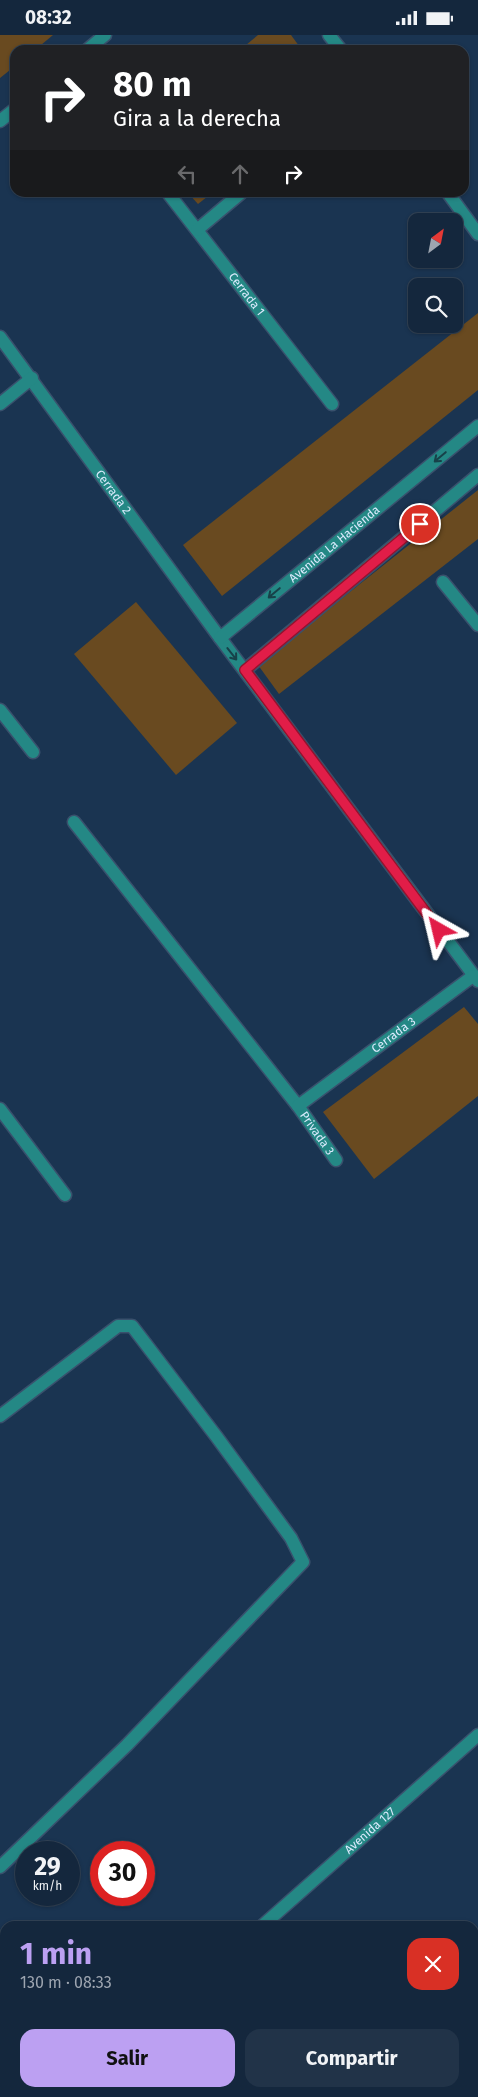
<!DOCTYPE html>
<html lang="es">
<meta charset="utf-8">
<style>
body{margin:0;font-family:"Fira Sans",sans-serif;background:#213348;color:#f1f3f6;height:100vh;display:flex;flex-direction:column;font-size:19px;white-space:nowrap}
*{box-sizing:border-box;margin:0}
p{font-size:16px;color:#9da5b0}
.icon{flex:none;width:28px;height:28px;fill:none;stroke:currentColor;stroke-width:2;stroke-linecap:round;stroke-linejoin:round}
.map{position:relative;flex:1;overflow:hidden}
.panel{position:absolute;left:0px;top:1886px;width:479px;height:176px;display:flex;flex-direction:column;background:#14273d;border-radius:15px 15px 0 0;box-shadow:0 1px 4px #0004,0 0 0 1px #334457}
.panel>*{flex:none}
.banner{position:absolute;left:10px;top:10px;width:459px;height:152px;border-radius:15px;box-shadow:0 1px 4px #0004,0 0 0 1px #334457;background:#202124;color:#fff;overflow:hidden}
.needle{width:32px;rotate:32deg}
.controls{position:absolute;left:408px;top:178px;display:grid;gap:10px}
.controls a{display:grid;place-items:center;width:55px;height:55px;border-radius:10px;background:#14273d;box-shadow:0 1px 4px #0004,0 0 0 1px #334457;font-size:25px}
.speed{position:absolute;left:15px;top:1806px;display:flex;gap:10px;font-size:25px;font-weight:700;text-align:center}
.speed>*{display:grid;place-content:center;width:65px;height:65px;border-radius:50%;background:#14273d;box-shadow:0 1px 4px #0004,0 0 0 1px #334457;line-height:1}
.speed small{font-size:12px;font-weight:400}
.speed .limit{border:8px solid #d22;background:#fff;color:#111}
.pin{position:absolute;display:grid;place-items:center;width:42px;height:42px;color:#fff;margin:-21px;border:2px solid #fff;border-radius:50%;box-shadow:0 1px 5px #0007}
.me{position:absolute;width:55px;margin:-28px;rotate:323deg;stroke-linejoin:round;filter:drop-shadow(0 0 4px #0008)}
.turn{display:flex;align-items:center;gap:18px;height:105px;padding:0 20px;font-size:22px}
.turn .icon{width:65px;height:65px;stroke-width:2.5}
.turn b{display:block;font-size:35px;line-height:42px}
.lanes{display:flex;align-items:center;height:48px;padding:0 20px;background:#0003;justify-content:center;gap:25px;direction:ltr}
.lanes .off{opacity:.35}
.round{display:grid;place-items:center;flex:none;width:52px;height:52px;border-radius:15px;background:#213348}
.summary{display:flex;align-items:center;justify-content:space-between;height:85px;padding:0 20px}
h1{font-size:30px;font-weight:700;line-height:38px;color:#bca0f2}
.button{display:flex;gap:10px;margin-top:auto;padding:10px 20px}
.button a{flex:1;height:58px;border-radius:15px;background:#bca0f2;color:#111;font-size:20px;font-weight:700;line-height:58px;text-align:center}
.button a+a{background:#213348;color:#f1f3f6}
.status{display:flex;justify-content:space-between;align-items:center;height:35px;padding:0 25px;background:#14273d;direction:ltr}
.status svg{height:14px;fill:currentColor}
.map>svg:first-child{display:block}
.green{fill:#694a20}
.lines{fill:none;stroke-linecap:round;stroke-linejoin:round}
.minor-casing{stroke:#39516d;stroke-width:15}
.minor{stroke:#248885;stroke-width:12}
.oneway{stroke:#174149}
.route-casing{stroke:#92132f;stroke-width:12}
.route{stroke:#e11d48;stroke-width:9}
.labels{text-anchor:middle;stroke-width:4;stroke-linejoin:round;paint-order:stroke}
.street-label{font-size:12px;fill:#dbebfe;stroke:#101b28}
</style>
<div class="status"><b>08:32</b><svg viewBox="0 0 49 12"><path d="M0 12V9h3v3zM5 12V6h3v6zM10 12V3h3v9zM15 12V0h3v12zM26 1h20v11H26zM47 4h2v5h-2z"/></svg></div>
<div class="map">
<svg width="478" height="2062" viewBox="0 0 478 2062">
<rect width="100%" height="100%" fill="#1a3451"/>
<g class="green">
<polygon points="0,0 53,0 35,15 15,15 15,31 0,43"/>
<polygon points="258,0 291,0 302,15 240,15"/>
<polygon points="188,158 212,158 198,169"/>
<polygon points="478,278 478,355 222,561 183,510"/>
<polygon points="478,455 478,504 279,659 258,630"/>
<polygon points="136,567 237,688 176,740 74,619"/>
<polygon points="464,972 478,989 478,1061 374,1144 323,1077"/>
</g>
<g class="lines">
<g class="minor-casing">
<g id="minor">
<polyline points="329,0 341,15"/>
<polyline points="87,15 105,0"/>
<polyline points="0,86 15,74"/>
<path id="s1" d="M168,158L332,369"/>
<polyline points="448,158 478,199"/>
<polyline points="197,195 241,158"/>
<path id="s2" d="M0,302L220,603L478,946"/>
<polyline points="0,369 32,343"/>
<polyline points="443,547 478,590"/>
<path id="s3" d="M220,603L478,391"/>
<polyline points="245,635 478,440"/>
<polyline points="0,675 33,717"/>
<path id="s4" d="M74,787L298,1071L336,1125"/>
<path id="s5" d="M298,1071L473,941"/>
<polyline points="0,1074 65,1160"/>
<polyline points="0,1381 118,1291 132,1291 216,1401 291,1503 303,1527 127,1710 0,1832"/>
<path id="s6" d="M262,1891L478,1700"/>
<polyline points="70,2062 75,2058"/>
</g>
</g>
<use href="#minor" class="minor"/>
</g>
<defs><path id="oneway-shaft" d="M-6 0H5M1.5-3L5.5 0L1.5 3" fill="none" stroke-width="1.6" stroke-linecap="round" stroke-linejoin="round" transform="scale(1.25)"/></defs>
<g class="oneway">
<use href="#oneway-shaft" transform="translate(440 422) rotate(140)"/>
<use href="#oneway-shaft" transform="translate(274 558) rotate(140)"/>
<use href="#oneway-shaft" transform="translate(232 619) rotate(52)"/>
</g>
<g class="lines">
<g class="route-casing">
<polyline id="route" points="420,489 245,635 439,895"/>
</g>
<use href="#route" class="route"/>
</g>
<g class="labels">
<g class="street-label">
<text dy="4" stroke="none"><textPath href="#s1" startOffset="128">Cerrada 1</textPath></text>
<text dy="4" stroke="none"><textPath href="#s2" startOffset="192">Cerrada 2</textPath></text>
<text dy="4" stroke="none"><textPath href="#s3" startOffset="148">Avenida La Hacienda</textPath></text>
<text dy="4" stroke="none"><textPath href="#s5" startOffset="119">Cerrada 3</textPath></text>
<text dy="4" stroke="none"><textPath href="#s4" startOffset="395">Privada 3</textPath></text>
<text dy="4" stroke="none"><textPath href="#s6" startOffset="144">Avenida 127</textPath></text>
</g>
</g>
</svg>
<div class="controls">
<a><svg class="needle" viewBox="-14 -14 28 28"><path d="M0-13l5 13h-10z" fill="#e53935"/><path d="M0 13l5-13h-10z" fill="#9da5b0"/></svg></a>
<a><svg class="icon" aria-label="search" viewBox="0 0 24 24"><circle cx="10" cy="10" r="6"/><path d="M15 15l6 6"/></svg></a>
</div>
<div class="speed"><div>29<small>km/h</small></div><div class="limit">30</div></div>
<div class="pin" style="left:420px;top:489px;background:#d93025"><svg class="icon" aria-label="arrive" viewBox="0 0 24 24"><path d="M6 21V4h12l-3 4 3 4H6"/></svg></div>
<svg class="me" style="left:439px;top:895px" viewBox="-20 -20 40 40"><path d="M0-17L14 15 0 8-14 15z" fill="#e11d48" stroke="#fff" stroke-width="4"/></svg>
<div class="banner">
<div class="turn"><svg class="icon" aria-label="right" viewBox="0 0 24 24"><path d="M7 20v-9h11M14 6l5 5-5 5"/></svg><div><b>80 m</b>Gira a la derecha</div></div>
<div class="lanes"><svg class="icon off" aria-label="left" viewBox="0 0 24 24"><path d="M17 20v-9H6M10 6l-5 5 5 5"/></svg><svg class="icon off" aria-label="ahead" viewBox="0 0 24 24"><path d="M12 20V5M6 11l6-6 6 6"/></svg><svg class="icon" aria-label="right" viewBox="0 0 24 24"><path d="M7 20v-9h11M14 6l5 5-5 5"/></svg></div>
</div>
<section class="panel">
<div class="summary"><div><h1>1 min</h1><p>130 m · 08:33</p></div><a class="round" style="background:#d93025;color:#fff"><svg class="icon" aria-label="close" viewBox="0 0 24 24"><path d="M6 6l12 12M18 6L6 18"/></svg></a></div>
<div class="button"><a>Salir</a><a>Compartir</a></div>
</section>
</div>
